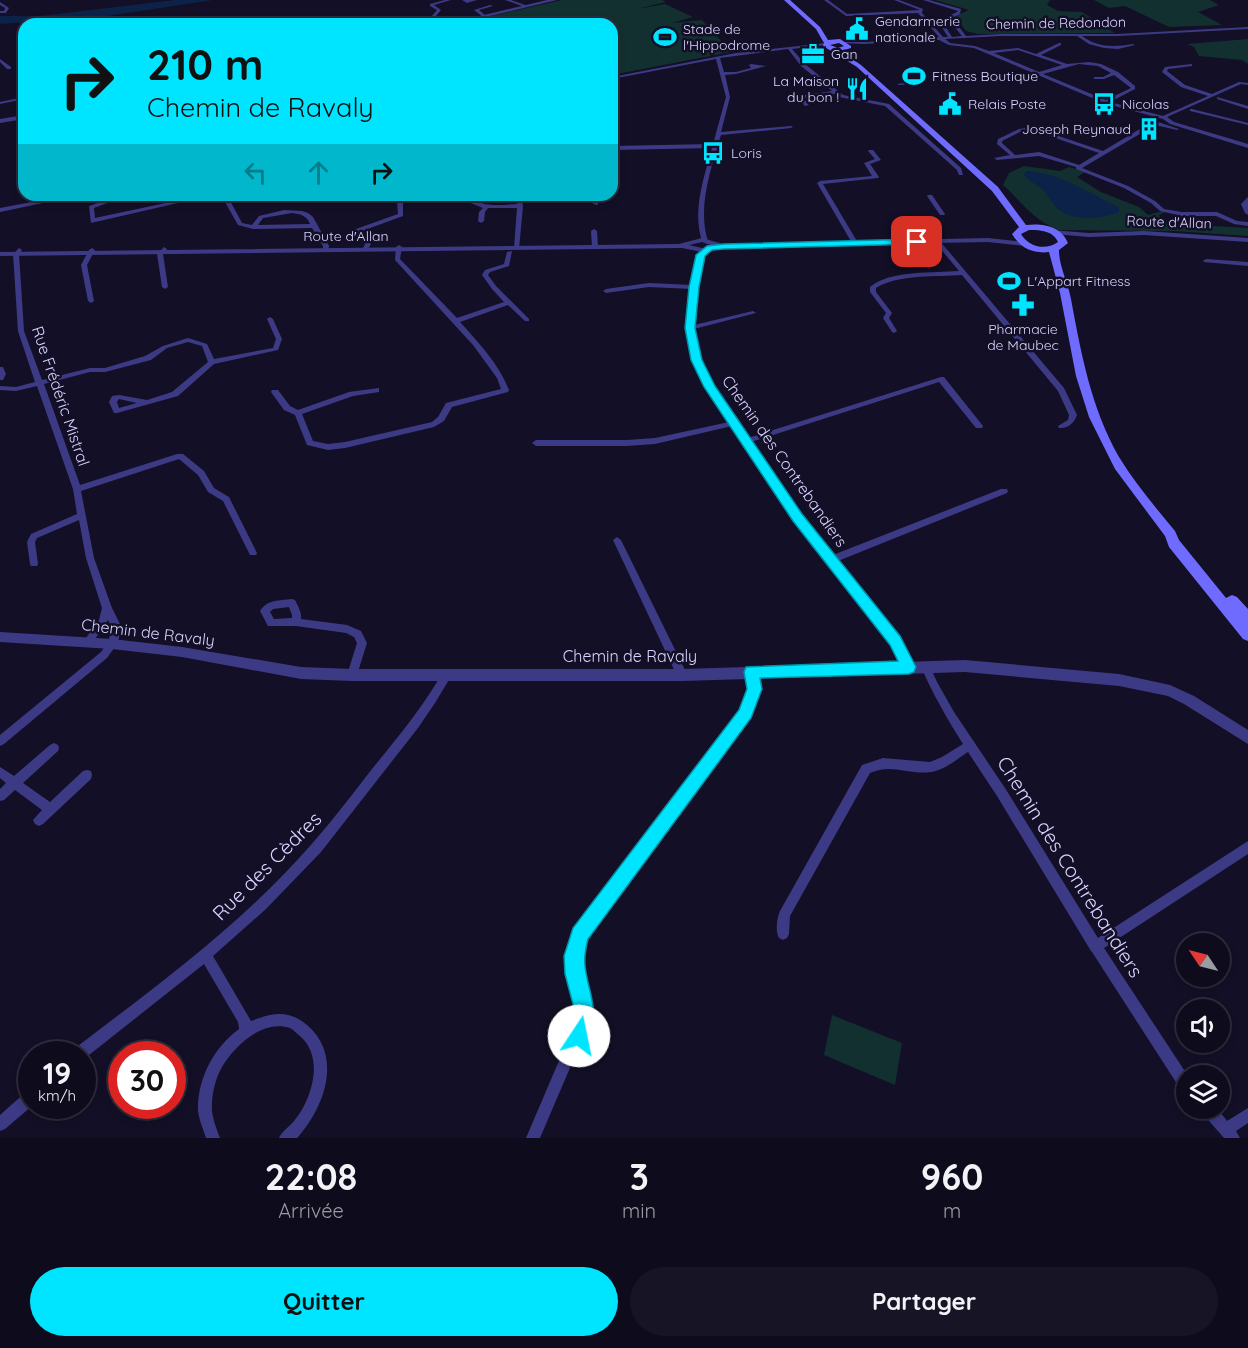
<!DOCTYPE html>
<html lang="fr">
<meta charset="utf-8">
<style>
body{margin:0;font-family:Quicksand,sans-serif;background:#171425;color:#f1f3f6;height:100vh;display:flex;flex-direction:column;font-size:22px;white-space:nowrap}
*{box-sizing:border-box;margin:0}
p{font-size:20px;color:#9b9ba3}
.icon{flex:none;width:33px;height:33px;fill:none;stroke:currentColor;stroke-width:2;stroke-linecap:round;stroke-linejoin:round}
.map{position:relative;height:1138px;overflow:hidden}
.side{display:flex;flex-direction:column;background:#0e0b1c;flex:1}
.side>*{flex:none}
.top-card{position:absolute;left:18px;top:18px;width:600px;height:183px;border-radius:18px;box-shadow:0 3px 9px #0003,0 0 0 2px #2e2b3b;background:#00e5ff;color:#111;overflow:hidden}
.needle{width:39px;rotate:305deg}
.fabs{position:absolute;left:1176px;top:933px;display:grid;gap:12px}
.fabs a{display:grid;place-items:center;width:54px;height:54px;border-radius:50%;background:#0e0b1c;box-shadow:0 3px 9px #0003,0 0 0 2px #2e2b3b;font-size:30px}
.speed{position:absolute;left:18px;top:1041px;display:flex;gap:12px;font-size:30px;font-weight:700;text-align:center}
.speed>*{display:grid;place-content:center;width:78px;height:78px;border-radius:50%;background:#0e0b1c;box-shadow:0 3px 9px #0003,0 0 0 2px #2e2b3b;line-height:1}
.speed small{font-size:15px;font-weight:400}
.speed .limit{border:9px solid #d22;background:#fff;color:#111}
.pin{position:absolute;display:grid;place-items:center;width:51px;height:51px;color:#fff;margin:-26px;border-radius:12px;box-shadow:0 3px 9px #0006}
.me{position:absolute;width:66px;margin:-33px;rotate:11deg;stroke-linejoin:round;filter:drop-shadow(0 0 4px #0008)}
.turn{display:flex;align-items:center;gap:21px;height:126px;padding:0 30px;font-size:27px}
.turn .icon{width:78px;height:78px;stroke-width:2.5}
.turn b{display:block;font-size:42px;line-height:51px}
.lanes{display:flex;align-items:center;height:57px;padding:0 30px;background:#0003;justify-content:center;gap:30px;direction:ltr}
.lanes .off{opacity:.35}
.eta{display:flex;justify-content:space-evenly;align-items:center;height:102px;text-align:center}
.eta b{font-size:36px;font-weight:700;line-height:42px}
.cta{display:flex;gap:12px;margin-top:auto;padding:12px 30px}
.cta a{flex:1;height:69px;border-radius:36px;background:#00e5ff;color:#111;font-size:24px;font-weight:700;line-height:69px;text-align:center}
.cta a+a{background:#171425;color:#f1f3f6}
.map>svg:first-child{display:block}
.green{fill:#12302f}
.water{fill:#0c2248}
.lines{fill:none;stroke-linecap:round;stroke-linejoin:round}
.minor{fill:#3d3a85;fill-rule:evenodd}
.tertiary{fill:#3d3a85;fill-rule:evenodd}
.secondary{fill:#6f6bff;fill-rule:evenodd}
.route{fill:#00e5ff;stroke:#0095a6;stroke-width:1.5}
.labels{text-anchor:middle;stroke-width:5;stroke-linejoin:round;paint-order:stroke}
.far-poi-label{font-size:14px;fill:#d9d4ff;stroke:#130f26;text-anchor:start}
.far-street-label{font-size:14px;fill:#d9d4ff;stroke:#130f26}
.street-label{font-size:16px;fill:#d9d4ff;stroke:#130f26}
.near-street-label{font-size:20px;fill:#d9d4ff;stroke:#130f26}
</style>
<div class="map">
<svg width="1248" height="1138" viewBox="0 0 1248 1138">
<rect width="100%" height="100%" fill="#130f26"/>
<g class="green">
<polygon points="562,0 662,0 666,2 637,9 665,4 693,17 672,23 702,20 731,52 612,75 612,24 456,24"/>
<polygon points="935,0 1050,0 1047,5 1058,11 1082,12 1115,33 978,34 966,31 955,16 969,10"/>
<polygon points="1094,0 1210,0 1219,5 1198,12 1222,25 1169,27 1125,6 1109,8"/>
<polygon points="1248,39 1248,64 1242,60 1199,56 1194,47 1187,44"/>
<path d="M1024,166L1060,171L1069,167L1085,172L1077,177L1101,192L1139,207L1148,215L1162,211L1165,212L1159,215L1164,223L1248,228V236L1173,231L1058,230C1032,219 1023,203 1003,185L1009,173Z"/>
<polygon points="832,1015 902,1043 895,1085 824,1055"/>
</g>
<g class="water">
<polygon points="175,0 213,0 101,17 0,24 0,16 40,16"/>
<path d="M1026,171C1062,173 1087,193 1119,207V212C1104,218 1080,221 1064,213C1054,208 1049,196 1042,189C1036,184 1029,181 1024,175Z"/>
</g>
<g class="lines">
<g class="minor">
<polygon points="445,0 451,0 434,5 441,10 435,17 450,24 445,24 431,17 437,10 430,6 430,4"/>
<polygon points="462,0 477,0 467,3"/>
<polygon points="505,0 511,0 528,6 525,7"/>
<path d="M824,0H828L847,14L920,10L894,0H899L923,9L922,13L943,37H948L938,21L957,12L958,11L923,0H929L961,9L960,14L952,18L966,36L1000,34H1118L1248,27V29L1118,36H1082C1098,48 1114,47 1133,44L1135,45L1118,49L1104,48L1089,44L1077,36H1000L945,39L950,43L975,46L989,51L1018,48L1036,54L1059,43H1061V45L1041,55L1067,64L1089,62L1101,64L1118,72L1135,86V89L1110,102L1163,116L1208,96L1181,87L1162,72L1165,67L1192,64V66L1168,69L1167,71L1185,85L1212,94L1239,82L1248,83V85L1241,84L1167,117L1174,122L1248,144V148L1170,124L1163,119L1104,103L974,48L949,45L939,40L864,44L843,43L844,41L864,42L939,37L918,13L846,16ZM948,19L962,36L952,37L942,21ZM1018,50L1062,65L1039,72L994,53ZM1079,64L1098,66L1111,73L1103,77H1094V79H1104L1114,75L1131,88L1106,100L1043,74Z"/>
<polygon points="0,2 9,8 6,13 0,13 0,11 4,11 5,8 0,5"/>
<polygon points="490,5 493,6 479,10 485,15 485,17 483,17 474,10"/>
<path d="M826,43L825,45L792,49L805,64L843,95L889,104L961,168L963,175H959L957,170L885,106L839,97L835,94L803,98L809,105L805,106L798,98V96L832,91L801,66L788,49L720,58L724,72H736L751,68L749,65L751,64L766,66L736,74L725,75L730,97L721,132L791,126L793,127L791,128L721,135C711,169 697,207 708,241L707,242L702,241C692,210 704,178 712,148L612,150V146L713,144L726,97L716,59L612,79V77L736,53Z"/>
<polygon points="0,59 11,67 11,69 7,69 0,62"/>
<polygon points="912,82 914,84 899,85 897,84"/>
<polygon points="24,97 24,99 0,104 0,102"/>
<polygon points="1217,97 1248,106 1248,109 1217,99"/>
<polygon points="1192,109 1248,123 1248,125 1190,111 1190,109"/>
<path d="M1143,117L1179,129L1177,130L1155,125L1082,168L1128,186L1155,201L1164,209L1182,212H1217L1237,221L1248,222V226L1234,224L1216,216H1182L1160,211L1151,203L1124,188L1076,169V167L1039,156L997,160L994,158L1010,155L997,144L998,139L1019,129L1032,127L1103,151L1150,123L1143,119ZM1032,130L1099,153L1079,165L1039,152L1015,155L1002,143V141L1022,131Z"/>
<polygon points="869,150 873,150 881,160 870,164 879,177 878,178 823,184 858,243 855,245 852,243 817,183 820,181 872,176 864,163 875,159 868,151"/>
<polygon points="69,195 81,195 0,212 0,208"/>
<polygon points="121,195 129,195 94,208 95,218 175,201 178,203 91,223 89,206"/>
<path d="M221,195H227L242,223L252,225L259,216L284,210L302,211L308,213L313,217L329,246L328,250L323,251V246L312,228L253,229L238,225ZM292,213C301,214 307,216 310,224L258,225L263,218Z"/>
<path d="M461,195H467C481,208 499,205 517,204L515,195H521L523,206L519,249L514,248L517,208H488L485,212L484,221L481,223L478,221L479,212L483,208L468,202Z"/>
<polygon points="592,195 598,195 598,205 593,204"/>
<polygon points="928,195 932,195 945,214 944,215 940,215 927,196"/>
<polygon points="1248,197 1248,215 1245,213 1241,204"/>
<polygon points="400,199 403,201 403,216 362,231 371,244 367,251 363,251 362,250 365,244 355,230 356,229 398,214 397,201"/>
<polygon points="594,229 597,231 598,247 595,249 592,247 591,231"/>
<path d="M937,239L939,240L1064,388L1077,415C1074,423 1068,429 1059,428L1058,426L1068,420L1069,415L1058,391L962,275C937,277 898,274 876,288V292L892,313L889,318L897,331L894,333L892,332L883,318L886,313L870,292V287C890,270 934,273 959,271L934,241Z"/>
<path d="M399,245L402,247L400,259L457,318L504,302L492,289L482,275L485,270L504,264L507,252L512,251L509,266L490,272L488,275L496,286L529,319V321H525L508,305L460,322C478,342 499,364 509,390L508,392L452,407L444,421L434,427L345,448L328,450L307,445L295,415L284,410L271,392L272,390H278L290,406L298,410L349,392L379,388V392L353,396L302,414L313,441L328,444L345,442L432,422L438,417L446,403L501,389L497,378L473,345L395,260L396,247Z"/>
<polygon points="164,247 167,249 163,254 168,287 165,289 162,287 157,254"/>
<path d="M19,248L22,250L19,254L24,331L42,380L90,368H105L145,356L163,346L188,338L207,344L214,359L273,348L276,339L267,319L270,317L273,319L282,339L278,350L214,364L178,396L117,413H114L109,402L112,396L119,395L147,400L172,392L208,362L202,346L188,342L167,348L151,360L105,372H90L44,384L80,485L177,454H183L204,471L214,488L229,497L257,553L256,555H250L223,501L208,492L198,475L179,459L81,491L94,558L112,608L122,628L117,644L107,658L4,744L0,746V735L101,652L108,642L112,628L108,620L91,645L88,646L85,645L83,642L99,620L102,608L86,558L79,520L37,538L35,542L38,564L37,566H31L30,564L27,542L31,534L77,514L73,489L37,386L16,391L0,390V386L16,387L35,382L18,331L13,254ZM119,399L137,403L119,408L117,402Z"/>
<polygon points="92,248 95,250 87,265 94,301 91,303 88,301 81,265 89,250"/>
<polygon points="703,249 708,250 702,259 694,325 753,311 756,313 694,329 701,360 713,387 736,420 739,421 739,425 748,438 941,377 944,377 983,426 982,428 976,428 939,382 751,442 801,515 833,555 1001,489 1007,489 1008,491 1007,493 838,561 898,638 914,667 912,670 909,671 906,670 892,644 795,519 732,426 655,444 627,446 536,446 532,443 536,440 627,440 655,438 729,422 705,387 693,360 687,328 692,289 649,287 606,293 603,291 606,289 649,283 692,285 696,259"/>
<polygon points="1206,259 1248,262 1248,266 1204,262 1203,261"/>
<polygon points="0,367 3,367 6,374 3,380 0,380"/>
<polygon points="617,537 621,540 686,672 687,675 686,678 682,679 678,678 613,540"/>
<path d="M292,599L295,600C298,606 302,613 301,619L347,625L361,631L367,643L356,678L352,679L348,678L347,675L357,643L354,637L346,633L296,626H268L260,611C268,599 279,601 292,599ZM289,607L292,615V618L274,619L270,612L273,609Z"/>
<path d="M926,663L929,664L937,682L954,712L1005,788L1098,938L1248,841V854L1104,948L1188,1076H1186V1092L1181,1090L1092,952L1091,951L997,796L968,752C957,759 945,770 931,772C909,775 891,763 870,773L790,916L789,934L787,938L783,940L779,938C775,931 777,918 780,911L862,765L883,758L930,762L942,757L963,744C947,719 933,694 921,667L923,664Z"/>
<path d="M752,668L756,669C762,687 756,700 749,716L585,937C582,948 579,959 580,970C582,987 590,1003 590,1021L540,1138H526L576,1021C577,1004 570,989 568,973C566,958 570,943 576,930L741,710L749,689L747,672L748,669Z"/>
<path d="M448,669L452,670L453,673L435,703L418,728L321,852L266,909L213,956L251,1021C272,1013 288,1009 307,1025C343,1056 325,1106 298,1137L297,1138H279C282,1131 289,1127 294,1121C303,1110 309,1097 312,1084C316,1067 314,1049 301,1037C297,1034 294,1030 290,1028C263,1019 235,1045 222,1067C215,1079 211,1097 212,1111C213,1120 217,1130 220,1138H206C203,1129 199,1119 198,1111C197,1079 214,1047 239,1029L238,1022L204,964L84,1059H82V1054H72L74,1049C147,993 223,938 287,871C318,839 345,804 372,769C398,737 424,706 444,670Z"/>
<polygon points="54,743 58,745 59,748 58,751 23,783 50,802 83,771 87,770 91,771 92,775 91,779 43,824 39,826 35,824 33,820 42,810 15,790 4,800 0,801 0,789 6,783 0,778 0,767 14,776 50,745"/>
<polygon points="32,1089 32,1106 5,1129 0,1131 0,1115 27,1091"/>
<polygon points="1200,1108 1217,1108 1227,1121 1248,1108 1248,1123 1236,1131 1240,1138 1224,1138 1202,1113"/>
</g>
<g class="tertiary">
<polygon points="547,0 557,0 456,24 446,24"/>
<polygon points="24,115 24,119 0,123 0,119"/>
<polygon points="1051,230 1089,233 1144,231 1248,238 1248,242 1144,235 1089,237 1054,234 1051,234"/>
<path d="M702,238L723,244L988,238L1024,242L1028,244L1024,246L988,242L777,246L724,248L702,252L682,248L0,256V252L679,244ZM702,242L713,246L702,248L689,245Z"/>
<polygon points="0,632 112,639 182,647 301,667 352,669 682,669 965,660 1119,674 1170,685 1194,696 1248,730 1248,744 1184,704 1168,696 1119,686 965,672 682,681 352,681 301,679 182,657 112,649 0,642"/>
</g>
<path class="secondary" d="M784,0H790L820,27L828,40L840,39L851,46V48L841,51L861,65L998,187L1026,225C1043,223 1061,226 1068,243L1059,250C1059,267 1068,282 1071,299C1081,353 1091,408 1119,457C1135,483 1155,507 1175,531L1179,540L1226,598L1232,595L1237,597L1248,609V641L1243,639L1169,547L1165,536L1115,469L1089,417L1076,376L1060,293L1049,252C1033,254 1020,248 1012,234L1019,227L992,191L857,67L823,46L824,43L816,29ZM839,43L844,46L838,48L830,45ZM1029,230C1041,230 1053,231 1058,242C1045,251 1029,247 1021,234Z"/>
</g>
<path class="route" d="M917,239L920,240V244L724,249L712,250L705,256L699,287L695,328L702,360L715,386L802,514L900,636L916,667L914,672L909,674L760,678L762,689L751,718L588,939C580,968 589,979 593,1006C595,1016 590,1033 586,1043L579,1046L571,1043L568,1036L574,1008L565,974L564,956L573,928L739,710L747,689L744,672L746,667L898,661L890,645L793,521L704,387L691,360L685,328L689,287L696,255L707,246L724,244Z"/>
<defs>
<g id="civic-bare" transform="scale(1.8)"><path d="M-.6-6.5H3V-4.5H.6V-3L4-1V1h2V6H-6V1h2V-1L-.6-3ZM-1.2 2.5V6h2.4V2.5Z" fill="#00e5ff" stroke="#130f26" stroke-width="2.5" paint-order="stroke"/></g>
<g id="stadium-bare" transform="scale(1.8)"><path d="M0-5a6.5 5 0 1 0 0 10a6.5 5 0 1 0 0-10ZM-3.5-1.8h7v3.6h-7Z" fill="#00e5ff" stroke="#130f26" stroke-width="2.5" paint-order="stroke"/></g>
<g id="office-bare" transform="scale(1.8)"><path d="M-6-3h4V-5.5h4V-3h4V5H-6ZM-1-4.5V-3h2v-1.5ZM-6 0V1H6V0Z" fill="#00e5ff" stroke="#130f26" stroke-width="2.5" paint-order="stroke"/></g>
<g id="restaurant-bare" transform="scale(1.8)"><path d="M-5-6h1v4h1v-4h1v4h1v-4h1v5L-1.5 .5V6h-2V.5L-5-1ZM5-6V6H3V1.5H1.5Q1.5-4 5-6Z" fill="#00e5ff" stroke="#130f26" stroke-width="2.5" paint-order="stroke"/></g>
<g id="bus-bare" transform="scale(1.8)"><path d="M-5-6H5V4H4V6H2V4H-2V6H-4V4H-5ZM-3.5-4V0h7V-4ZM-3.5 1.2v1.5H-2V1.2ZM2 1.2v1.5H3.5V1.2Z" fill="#00e5ff" stroke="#130f26" stroke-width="2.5" paint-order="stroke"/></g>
<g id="building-bare" transform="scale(1.8)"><path d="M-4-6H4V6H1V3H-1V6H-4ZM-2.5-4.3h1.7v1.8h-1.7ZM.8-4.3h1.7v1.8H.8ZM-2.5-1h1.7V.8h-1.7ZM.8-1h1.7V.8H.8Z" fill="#00e5ff" stroke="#130f26" stroke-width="2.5" paint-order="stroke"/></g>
<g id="pharmacy-bare" transform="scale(1.8)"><path d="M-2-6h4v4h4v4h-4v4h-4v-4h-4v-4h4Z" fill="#00e5ff" stroke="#130f26" stroke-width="2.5" paint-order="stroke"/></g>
</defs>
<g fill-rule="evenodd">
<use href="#civic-bare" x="857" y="29"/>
<use href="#stadium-bare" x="665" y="37"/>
<use href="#office-bare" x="813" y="54"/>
<use href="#stadium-bare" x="914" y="76"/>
<use href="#restaurant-bare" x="857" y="89"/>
<use href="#civic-bare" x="950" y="104"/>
<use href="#bus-bare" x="1104" y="104"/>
<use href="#building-bare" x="1149" y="129"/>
<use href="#bus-bare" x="713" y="153"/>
<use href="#stadium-bare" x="1009" y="281"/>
<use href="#pharmacy-bare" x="1023" y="305"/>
</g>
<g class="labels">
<g class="far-poi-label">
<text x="875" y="26">Gendarmerie<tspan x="875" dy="16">nationale</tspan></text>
<text x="683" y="34">Stade de<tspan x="683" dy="16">l'Hippodrome</tspan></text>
<text x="831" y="59">Gan</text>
<text x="932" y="81">Fitness Boutique</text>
<text x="839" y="86" text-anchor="end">La Maison<tspan x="839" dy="16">du bon !</tspan></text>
<text x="968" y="109">Relais Poste</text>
<text x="1122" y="109">Nicolas</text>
<text x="1131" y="134" text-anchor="end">Joseph Reynaud</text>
<text x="731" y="158">Loris</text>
<text x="1027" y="286">L'Appart Fitness</text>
<text x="1023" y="334" text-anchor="middle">Pharmacie<tspan x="1023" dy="16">de Maubec</tspan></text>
</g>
<g class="far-street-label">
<text transform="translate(1056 23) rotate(-1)" y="5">Chemin de Redondon</text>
<text transform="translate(1169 222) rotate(2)" y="5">Route d'Allan</text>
<text x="346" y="241">Route d'Allan</text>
</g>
<g class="street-label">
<text transform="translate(61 396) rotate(71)" y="6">Rue Frédéric Mistral</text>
<text transform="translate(785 461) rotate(55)" y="6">Chemin des Contrebandiers</text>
<text transform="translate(148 632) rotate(7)" y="6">Chemin de Ravaly</text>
<text x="630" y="662">Chemin de Ravaly</text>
</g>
<g class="near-street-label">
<text transform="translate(267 866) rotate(-45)" y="7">Rue des Cèdres</text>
<text transform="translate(1070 867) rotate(58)" y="7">Chemin des Contrebandiers</text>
</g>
</g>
</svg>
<div class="fabs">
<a><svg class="needle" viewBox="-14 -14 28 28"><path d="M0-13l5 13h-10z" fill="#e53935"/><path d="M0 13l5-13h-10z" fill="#9b9ba3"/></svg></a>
<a><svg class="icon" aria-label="sound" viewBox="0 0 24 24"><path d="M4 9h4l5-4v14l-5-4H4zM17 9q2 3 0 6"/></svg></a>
<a><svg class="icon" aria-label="layers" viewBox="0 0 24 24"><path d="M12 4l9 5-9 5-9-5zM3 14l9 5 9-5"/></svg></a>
</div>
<div class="speed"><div>19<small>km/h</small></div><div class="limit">30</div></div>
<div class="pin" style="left:917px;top:242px;background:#d93025"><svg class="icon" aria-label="arrive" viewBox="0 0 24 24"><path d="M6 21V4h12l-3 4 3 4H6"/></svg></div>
<svg class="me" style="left:579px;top:1036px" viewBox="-20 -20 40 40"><circle r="19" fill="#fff"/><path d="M0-13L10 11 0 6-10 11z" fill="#00e5ff"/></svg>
<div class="top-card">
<div class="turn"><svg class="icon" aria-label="right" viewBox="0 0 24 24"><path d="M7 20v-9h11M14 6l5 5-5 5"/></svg><div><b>210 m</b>Chemin de Ravaly</div></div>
<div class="lanes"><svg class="icon off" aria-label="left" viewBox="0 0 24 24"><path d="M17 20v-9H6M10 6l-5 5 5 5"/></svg><svg class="icon off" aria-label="ahead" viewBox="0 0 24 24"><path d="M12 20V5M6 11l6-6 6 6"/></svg><svg class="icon" aria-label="right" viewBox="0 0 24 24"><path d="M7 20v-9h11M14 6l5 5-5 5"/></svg></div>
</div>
</div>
<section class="side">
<div class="eta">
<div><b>22:08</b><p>Arrivée</p></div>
<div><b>3</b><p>min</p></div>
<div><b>960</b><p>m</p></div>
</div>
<div class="cta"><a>Quitter</a><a>Partager</a></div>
</section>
